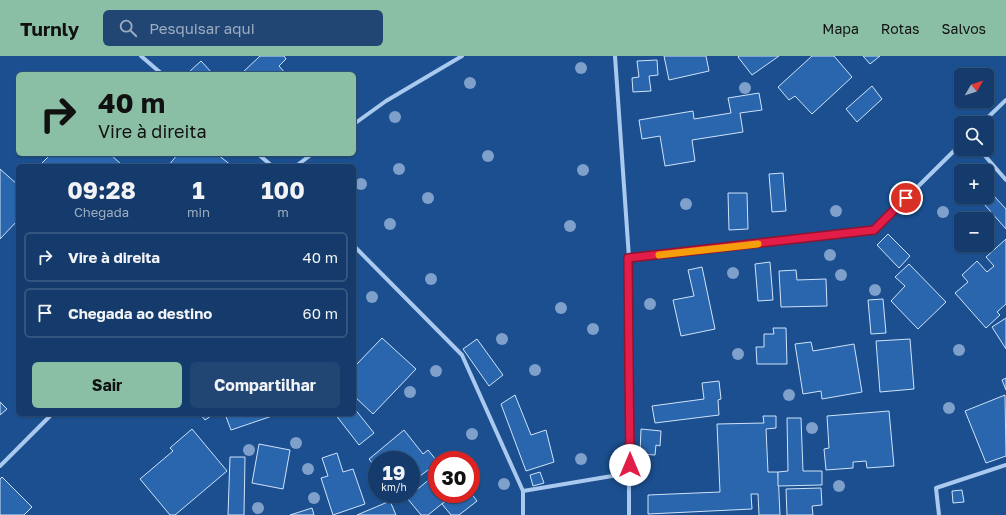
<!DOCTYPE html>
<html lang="pt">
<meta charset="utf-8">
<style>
body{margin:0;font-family:"Golos Text",sans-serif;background:#214673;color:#f1f3f6;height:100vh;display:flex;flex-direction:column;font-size:15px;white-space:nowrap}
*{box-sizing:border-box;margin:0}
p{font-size:13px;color:#9dadc1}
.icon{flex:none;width:22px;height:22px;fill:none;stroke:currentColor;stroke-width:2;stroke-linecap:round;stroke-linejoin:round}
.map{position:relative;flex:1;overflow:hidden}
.drawer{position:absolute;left:16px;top:108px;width:340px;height:252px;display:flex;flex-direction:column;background:#143b6b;border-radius:6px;box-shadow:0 1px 3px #0004,0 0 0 1px #33557e}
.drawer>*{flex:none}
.top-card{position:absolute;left:16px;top:16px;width:340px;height:84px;border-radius:6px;box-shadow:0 1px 3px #0004,0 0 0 1px #33557e;background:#8abfa5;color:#111;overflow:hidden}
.needle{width:26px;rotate:51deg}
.buttons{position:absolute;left:954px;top:12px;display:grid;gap:8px}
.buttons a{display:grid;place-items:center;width:40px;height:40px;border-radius:6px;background:#143b6b;box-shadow:0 1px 3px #0004,0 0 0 1px #33557e;font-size:20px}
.speed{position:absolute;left:368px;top:395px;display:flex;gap:8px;font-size:20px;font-weight:700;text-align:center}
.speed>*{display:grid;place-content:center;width:52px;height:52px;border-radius:50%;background:#143b6b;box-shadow:0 1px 3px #0004,0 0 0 1px #33557e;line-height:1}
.speed small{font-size:10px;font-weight:400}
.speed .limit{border:6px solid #d22;background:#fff;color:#111}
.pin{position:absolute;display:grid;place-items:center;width:34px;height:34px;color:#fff;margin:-17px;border:2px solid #fff;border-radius:50%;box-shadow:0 1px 4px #0007}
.me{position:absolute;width:44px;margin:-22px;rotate:0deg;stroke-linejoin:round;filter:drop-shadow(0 0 3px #0008)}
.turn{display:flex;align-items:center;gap:14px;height:84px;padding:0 16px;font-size:18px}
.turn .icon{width:52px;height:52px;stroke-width:2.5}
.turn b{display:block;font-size:28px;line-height:34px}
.eta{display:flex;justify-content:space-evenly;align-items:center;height:68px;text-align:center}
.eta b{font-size:24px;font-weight:700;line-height:28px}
.cta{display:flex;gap:8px;margin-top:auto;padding:8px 16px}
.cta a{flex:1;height:46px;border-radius:6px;background:#8abfa5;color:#111;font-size:16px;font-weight:700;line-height:46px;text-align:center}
.cta a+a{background:#214673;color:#f1f3f6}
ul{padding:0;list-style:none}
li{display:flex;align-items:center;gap:12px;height:50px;margin:0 8px 6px;padding:0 8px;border:2px solid #33557e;border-radius:6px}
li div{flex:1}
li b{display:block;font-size:15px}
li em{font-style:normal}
header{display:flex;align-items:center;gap:24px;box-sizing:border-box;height:56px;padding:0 20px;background:#8abfa5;color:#111}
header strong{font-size:19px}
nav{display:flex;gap:22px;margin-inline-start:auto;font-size:14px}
.search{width:280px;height:36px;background:#214673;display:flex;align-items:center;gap:10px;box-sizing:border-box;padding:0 14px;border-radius:6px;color:#9dadc1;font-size:15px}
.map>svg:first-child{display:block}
.building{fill:#2a66ad;stroke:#cfe3fa}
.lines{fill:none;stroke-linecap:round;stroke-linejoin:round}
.street{stroke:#a9c9ee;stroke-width:4}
.tree{fill:#7ea0ca}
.route-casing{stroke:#92132f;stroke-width:10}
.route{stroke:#e11d48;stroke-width:7}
.slow{stroke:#f59e0b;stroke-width:7}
</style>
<header>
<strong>Turnly</strong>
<div class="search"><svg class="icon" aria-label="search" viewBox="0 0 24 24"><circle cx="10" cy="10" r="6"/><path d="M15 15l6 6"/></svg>Pesquisar aqui</div>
<nav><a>Mapa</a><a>Rotas</a><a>Salvos</a></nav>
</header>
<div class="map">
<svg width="1006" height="459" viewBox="0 0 1006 459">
<rect width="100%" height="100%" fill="#1b4f8f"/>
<g class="building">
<polygon points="260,0 284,0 286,3 279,10 286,18 241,18"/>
<polygon points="664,0 706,0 709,15 669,24"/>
<polygon points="739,0 779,0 752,19 738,1"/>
<polygon points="812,0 834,0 852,21 812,58 795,40 789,44 778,31"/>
<polygon points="863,0 880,0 870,8"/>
<polygon points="657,4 658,19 649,20 651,35 633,36 632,22 639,21 637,5"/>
<polygon points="201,5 213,18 191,18 189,16"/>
<polygon points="872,30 882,43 857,66 846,53"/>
<polygon points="759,37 762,54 740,57 743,76 692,84 695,105 665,110 660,80 642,83 639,64 693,55 694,63 731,57 728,42"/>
<polygon points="51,98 110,98 123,110 39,110"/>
<polygon points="178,98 217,98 232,110 168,110"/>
<polygon points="0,113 18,129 18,164 0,183"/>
<polygon points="783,117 786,155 772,156 769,118"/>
<polygon points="728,137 747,137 748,173 729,174"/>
<polygon points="993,139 1006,153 1006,173 984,148"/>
<polygon points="888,178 910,200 899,212 877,189"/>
<polygon points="1006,183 1006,248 997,256 1000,259 986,272 955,237 968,226 962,219 977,205 987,216 994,210 986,201"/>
<polygon points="770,206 773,244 758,245 755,208"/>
<polygon points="909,208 946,246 918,273 891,245 905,230 895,221"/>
<polygon points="702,211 715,273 681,280 673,244 694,240 688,214"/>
<polygon points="796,214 797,224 826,223 827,250 781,251 779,215"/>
<polygon points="883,243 886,277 871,278 868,244"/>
<polygon points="1006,262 1006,293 992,271"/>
<polygon points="773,272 786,272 787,308 757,308 756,291 764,291 764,278 774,278"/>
<polygon points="382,282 416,313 373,358 354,340 354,311"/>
<polygon points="477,283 503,319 489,330 463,293"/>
<polygon points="910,283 914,333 880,336 876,285"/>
<polygon points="811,286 813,295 854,288 862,336 822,343 821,335 803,338 795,288"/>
<polygon points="1006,322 1006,334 1002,324"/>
<polygon points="719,325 721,343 718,344 719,359 655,367 652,350 704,343 702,327"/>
<polygon points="515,339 531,379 546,374 554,406 526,415 501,348"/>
<polygon points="1005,339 1006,400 986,407 965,355"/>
<polygon points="0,346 7,353 0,359"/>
<polygon points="354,352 374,377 359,389 335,358 354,358"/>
<polygon points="889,355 894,410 867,412 866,405 853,406 853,412 826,414 824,393 829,392 827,360"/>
<polygon points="200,358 214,358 205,364"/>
<polygon points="225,358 278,358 231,374"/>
<polygon points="763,360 776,360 776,372 766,373 768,416 778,416 780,459 759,459 758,438 751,438 752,453 648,458 648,439 720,436 717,368 764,367"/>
<polygon points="787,362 801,362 803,415 822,415 822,429 778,430 778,416 788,415"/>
<polygon points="192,373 227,415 175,459 170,459 140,423 173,395 170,392"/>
<polygon points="641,373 661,375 660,390 656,389 655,399 640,398"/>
<polygon points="404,374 423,398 428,394 437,405 437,407 411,427 411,404 377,404 377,413 369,403"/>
<polygon points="259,388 290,394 283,433 252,427"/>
<polygon points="337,397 343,416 353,413 365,448 333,459 321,422 328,420 322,402"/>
<polygon points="230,401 245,401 244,459 228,459"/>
<polygon points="540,416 544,427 533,430 530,419"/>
<polygon points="437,417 437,438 454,438 428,459 421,459 407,442"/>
<polygon points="2,421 32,451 24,459 0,459 0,423"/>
<polygon points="821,432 822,449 812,450 813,459 787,459 786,433"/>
<polygon points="962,434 964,446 953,447 952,435"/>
<polygon points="471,437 477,445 459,459 451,459 442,448 454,438 460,444 467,438"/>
<polygon points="397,438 406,438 400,443"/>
<polygon points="390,445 396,459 357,459"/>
<polygon points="312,452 314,459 290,459"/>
</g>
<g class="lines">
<g class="street">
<polyline points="141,0 162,18"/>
<polyline points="615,0 629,202 629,459"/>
<polyline points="982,67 1006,44"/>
<polyline points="354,68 386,45 462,0"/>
<polyline points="979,93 1006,124"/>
<polyline points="258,98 272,110"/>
<polyline points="296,110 312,98"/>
<polyline points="354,190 462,299 523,435 523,459"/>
<polyline points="629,202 874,174 961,88"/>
<polyline points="0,410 52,358"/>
<polyline points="523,435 630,417"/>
<polyline points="939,459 936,432 1006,409"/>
</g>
</g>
<g class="tree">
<circle cx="581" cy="12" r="6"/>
<circle cx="470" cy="27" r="6"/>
<circle cx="745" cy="32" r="6"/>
<circle cx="395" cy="61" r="6"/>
<circle cx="488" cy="100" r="6"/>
<circle cx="399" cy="113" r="6"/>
<circle cx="583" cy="114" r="6"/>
<circle cx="361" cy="128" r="6"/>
<circle cx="428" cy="142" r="6"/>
<circle cx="686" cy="148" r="6"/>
<circle cx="836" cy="155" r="6"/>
<circle cx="943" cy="156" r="6"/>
<circle cx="390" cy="168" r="6"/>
<circle cx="570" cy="170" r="6"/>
<circle cx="830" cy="199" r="6"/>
<circle cx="733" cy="217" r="6"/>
<circle cx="841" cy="219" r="6"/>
<circle cx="431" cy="223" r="6"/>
<circle cx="875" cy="234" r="6"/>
<circle cx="372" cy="241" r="6"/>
<circle cx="650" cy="248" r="6"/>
<circle cx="561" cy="252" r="6"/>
<circle cx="593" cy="273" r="6"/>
<circle cx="502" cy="283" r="6"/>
<circle cx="959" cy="294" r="6"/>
<circle cx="738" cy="298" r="6"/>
<circle cx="535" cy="314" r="6"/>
<circle cx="436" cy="315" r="6"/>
<circle cx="410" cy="336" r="6"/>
<circle cx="789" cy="339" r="6"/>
<circle cx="949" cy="352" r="6"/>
<circle cx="812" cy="372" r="6"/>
<circle cx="472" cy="378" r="6"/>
<circle cx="296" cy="387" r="6"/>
<circle cx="249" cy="394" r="6"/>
<circle cx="581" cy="403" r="6"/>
<circle cx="308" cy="413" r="6"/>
<circle cx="504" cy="428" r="6"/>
<circle cx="839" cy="430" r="6"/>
<circle cx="314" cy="442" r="6"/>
<circle cx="258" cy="452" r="6"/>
</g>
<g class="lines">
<g class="route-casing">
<polyline id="route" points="630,409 628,202 874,174 906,142"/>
</g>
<use href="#route" class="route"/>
<polyline class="slow" points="659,199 758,188"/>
</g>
</svg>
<div class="buttons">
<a><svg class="needle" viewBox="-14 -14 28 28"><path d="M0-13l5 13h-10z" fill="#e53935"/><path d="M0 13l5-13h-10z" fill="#9dadc1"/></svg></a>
<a><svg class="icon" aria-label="search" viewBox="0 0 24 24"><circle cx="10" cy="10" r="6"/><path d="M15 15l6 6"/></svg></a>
<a>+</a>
<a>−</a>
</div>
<div class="speed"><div>19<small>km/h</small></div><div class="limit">30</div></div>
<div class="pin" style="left:906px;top:142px;background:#d93025"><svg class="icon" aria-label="arrive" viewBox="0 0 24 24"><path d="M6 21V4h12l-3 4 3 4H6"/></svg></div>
<svg class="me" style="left:630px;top:409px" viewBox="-20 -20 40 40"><circle r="19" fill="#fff"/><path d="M0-13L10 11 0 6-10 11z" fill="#e11d48"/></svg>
<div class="top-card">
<div class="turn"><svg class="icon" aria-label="right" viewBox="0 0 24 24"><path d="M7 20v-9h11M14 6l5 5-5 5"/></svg><div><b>40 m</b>Vire à direita</div></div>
</div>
<section class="drawer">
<div class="eta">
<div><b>09:28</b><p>Chegada</p></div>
<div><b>1</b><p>min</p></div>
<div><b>100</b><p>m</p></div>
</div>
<ul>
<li><svg class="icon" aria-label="right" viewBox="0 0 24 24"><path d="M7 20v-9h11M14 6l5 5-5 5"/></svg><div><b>Vire à direita</b></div><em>40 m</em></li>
<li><svg class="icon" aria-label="arrive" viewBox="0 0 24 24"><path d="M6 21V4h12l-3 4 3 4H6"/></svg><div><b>Chegada ao destino</b></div><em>60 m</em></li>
</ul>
<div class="cta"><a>Sair</a><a>Compartilhar</a></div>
</section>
</div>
